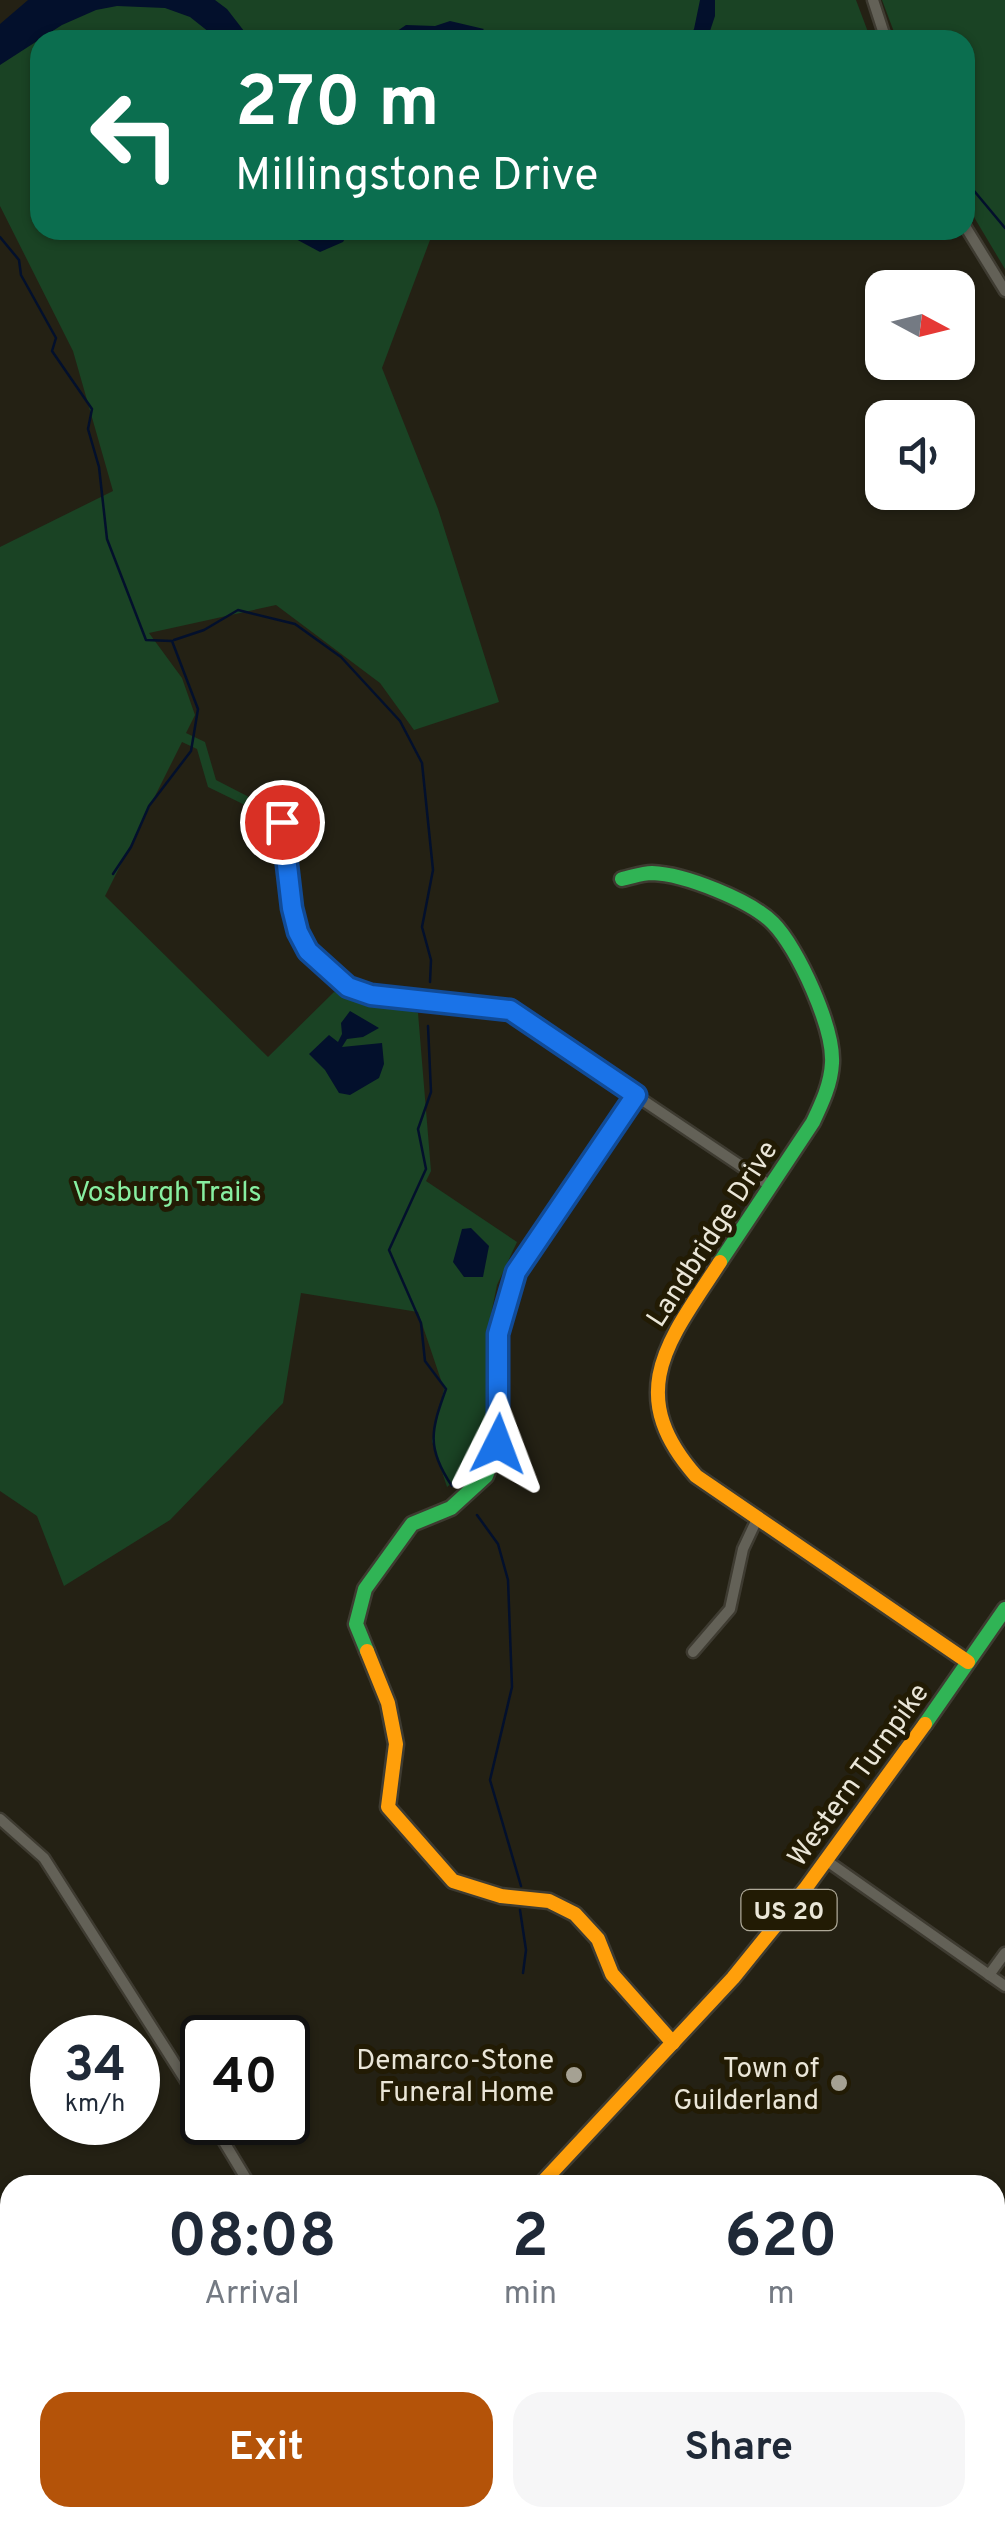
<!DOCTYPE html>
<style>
body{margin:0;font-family:Overpass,sans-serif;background:#f6f6f7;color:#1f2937;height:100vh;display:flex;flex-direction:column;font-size:38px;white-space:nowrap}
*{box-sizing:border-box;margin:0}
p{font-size:32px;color:#747a83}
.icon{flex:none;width:55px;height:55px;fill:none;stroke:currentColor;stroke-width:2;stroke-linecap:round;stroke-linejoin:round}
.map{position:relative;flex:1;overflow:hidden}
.details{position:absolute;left:0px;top:2175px;width:1005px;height:352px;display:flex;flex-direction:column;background:#fff;border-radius:30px 30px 0 0;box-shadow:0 2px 8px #0004}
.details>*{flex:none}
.top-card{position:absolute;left:30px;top:30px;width:945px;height:210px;border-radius:30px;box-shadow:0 2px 8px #0004;background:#0b6e4f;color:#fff;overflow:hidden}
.needle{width:65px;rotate:97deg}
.buttons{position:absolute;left:865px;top:270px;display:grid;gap:20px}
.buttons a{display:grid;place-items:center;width:110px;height:110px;border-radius:20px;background:#fff;box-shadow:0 2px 8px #0004;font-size:50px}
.speed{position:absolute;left:30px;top:2015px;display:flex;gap:20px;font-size:50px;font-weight:700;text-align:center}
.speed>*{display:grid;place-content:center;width:130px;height:130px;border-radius:50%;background:#fff;box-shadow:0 2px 8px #0004;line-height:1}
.speed small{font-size:25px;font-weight:400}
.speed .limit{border:5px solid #111;border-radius:15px;background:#fff;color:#111}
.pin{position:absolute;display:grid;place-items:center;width:85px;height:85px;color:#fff;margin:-42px;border:5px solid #fff;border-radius:50%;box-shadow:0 2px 10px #0007}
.me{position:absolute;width:110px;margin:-55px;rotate:3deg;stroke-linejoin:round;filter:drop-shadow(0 0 8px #0008)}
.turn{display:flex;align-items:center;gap:35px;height:210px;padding:0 40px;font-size:45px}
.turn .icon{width:130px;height:130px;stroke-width:2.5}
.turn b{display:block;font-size:70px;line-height:85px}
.eta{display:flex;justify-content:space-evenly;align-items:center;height:170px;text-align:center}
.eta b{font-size:60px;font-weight:700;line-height:70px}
.button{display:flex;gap:20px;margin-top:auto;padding:20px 40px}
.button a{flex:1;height:115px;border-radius:30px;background:#b45309;color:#fff;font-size:40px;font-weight:700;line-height:115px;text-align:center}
.button a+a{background:#f6f6f7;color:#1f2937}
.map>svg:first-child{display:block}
.green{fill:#1a4324}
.water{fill:#03102c}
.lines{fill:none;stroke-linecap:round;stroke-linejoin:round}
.stream{stroke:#03102c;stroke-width:2.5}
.street-casing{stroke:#3e3b31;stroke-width:15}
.fast-casing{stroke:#3e3b31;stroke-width:19}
.slow-casing{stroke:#3e3b31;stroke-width:19}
.jam-casing{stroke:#3e3b31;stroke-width:19}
.street{stroke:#636157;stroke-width:10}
.fast{stroke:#30b455;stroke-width:14}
.slow{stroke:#ff9f0a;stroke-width:14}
.jam{stroke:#e5322d;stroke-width:14}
.route-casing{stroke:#114b97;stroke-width:25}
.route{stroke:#1a73e8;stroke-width:18}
.poi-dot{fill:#a5a193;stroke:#221b04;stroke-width:4}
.labels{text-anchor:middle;stroke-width:10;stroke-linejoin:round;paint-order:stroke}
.shield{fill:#221b04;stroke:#aea998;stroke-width:2.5}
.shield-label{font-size:25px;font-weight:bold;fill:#eae6d8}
.park-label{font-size:28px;fill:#87efa1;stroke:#221b04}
.street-label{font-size:28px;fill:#eae6d8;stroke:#221b04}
.poi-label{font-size:28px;fill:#eae6d8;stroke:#221b04;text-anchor:end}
</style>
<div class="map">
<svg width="1005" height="2526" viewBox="0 0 1005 2526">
<rect width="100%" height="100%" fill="#242114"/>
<g class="green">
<polygon points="83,0 856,0 871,40 40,40 40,230 459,230 430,240 382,368 438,509 499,702 414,730 380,683 276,605 149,633 182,678 195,715 186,733 205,742 216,780 249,797 245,805 208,787 197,749 182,742 105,896 268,1057 334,992 418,1013 431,1171 426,1181 517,1242 497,1285 488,1329 493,1422 480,1461 447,1487 432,1441 444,1389 418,1312 301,1293 283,1403 170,1520 64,1586 37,1516 0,1491 0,547 113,491 73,351 0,206 0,43"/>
<polygon points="882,0 1005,0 1005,269 965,202 965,40 897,40"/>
</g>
<g class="water">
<polygon points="28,0 215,0 227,9 251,40 219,40 190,17 165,8 117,6 96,10 62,25 0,65 0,24"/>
<polygon points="700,0 715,0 715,16 707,40 677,40 688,38 694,29"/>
<polygon points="450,21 484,29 472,40 384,40 406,25 435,26"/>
<polygon points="279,230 350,230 343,242 320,252"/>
<polygon points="350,1011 379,1028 363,1037 347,1039 342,1047 382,1043 384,1064 379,1078 350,1095 339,1093 325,1070 309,1054 329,1035 338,1042 342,1034 341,1023"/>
<polygon points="471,1228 489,1246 483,1277 464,1277 453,1262 462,1229"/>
</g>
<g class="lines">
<g class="stream">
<polyline points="965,180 1005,228"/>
<polyline points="0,237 19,260 21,275 56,338 52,351 92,409 88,429 99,467 107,539 146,640 172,641 198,709 191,751 149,806 131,847 113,874"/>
<polyline points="174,640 204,630 238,610 295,624 341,657 400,721 422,763 433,870 422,927 431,960 430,982"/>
<path d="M428,1026L431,1092L418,1129L426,1169L389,1250L421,1323L425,1361L446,1389C431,1430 426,1448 452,1486"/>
<polyline points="477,1515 498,1544 508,1580 512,1687 490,1780 521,1886"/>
<polyline points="520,1910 526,1950 523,1973"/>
</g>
<g class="street-casing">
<g id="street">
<polyline points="873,0 886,40"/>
<polyline points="965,226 1005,291"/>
<polyline points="282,822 292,908 299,932 308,951 348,987 371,995 510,1011 769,1185"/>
<polyline points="693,1652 730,1609 743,1549 758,1517"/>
<polyline points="0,1819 44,1858 202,2106"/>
<polyline points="827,1861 1005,1986"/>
<polyline points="989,1975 1005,1953"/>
<polyline points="212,2122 250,2185"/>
</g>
</g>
<g class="fast-casing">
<g id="fast">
<path d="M622,879C632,877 642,873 652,873C684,874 750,900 773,923C798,948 834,1028 832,1063C831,1084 822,1103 813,1122L720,1262"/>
<polyline points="367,1651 356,1624 365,1589 412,1524 451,1508 486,1476 498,1444 498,1333 517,1272 636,1095"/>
<polyline points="925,1724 1005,1609"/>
<polyline points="226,2526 234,2518"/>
</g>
</g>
<g class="slow-casing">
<g id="slow">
<path d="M720,1262C670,1339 622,1392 696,1476L968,1662"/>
<polyline points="367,1651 388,1703 396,1744 388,1807 453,1881 501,1896 549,1901 575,1914 598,1939 612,1974 673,2043"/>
<polyline points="540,2185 733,1978 805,1889 925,1724"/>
<polyline points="527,2518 558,2526"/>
<polyline points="750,2526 769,2518"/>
</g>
</g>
<g class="jam-casing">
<polyline id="jam" points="995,2441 1005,2439"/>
</g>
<use href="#street" class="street"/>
<use href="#fast" class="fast"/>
<use href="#slow" class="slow"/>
<use href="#jam" class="jam"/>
</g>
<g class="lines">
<g class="route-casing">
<polyline id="route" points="282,822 292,908 298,932 308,951 348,987 371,995 510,1010 636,1095 516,1272 498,1334 498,1444"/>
</g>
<use href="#route" class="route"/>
</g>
<g class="poi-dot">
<circle cx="574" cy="2075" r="10"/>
<circle cx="839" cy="2083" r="10"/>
</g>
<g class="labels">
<rect class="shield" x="741.5" y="1890" width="95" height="40" rx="8"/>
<g class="shield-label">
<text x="789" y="1919">US 20</text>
</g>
<g class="park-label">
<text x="167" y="1201">Vosburgh Trails</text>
</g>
<g class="street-label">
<text transform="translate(711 1233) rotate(-57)" y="10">Landbridge Drive</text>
<text transform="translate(857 1774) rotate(-54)" y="10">Western Turnpike</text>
</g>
<g class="poi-label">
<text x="554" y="2069">Demarco-Stone<tspan x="554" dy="32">Funeral Home</tspan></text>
<text x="819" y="2077">Town of<tspan x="819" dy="32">Guilderland</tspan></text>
</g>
</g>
</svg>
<div class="buttons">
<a><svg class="needle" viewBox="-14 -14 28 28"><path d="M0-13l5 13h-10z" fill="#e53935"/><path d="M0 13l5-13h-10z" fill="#747a83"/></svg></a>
<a><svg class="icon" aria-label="sound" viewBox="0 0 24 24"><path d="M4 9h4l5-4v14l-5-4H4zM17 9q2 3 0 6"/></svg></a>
</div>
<div class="speed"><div>34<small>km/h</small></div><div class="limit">40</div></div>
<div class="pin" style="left:282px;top:822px;background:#d93025"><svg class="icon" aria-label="arrive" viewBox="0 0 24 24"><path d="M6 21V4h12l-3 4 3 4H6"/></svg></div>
<svg class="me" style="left:498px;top:1444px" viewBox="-20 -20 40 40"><path d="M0-17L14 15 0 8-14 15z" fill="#1a73e8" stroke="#fff" stroke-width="4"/></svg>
<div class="top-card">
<div class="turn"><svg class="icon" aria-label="left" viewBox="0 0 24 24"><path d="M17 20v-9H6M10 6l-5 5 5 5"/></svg><div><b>270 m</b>Millingstone Drive</div></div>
</div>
<section class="details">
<div class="eta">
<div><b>08:08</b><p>Arrival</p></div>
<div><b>2</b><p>min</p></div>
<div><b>620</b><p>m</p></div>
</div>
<div class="button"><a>Exit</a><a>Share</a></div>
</section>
</div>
